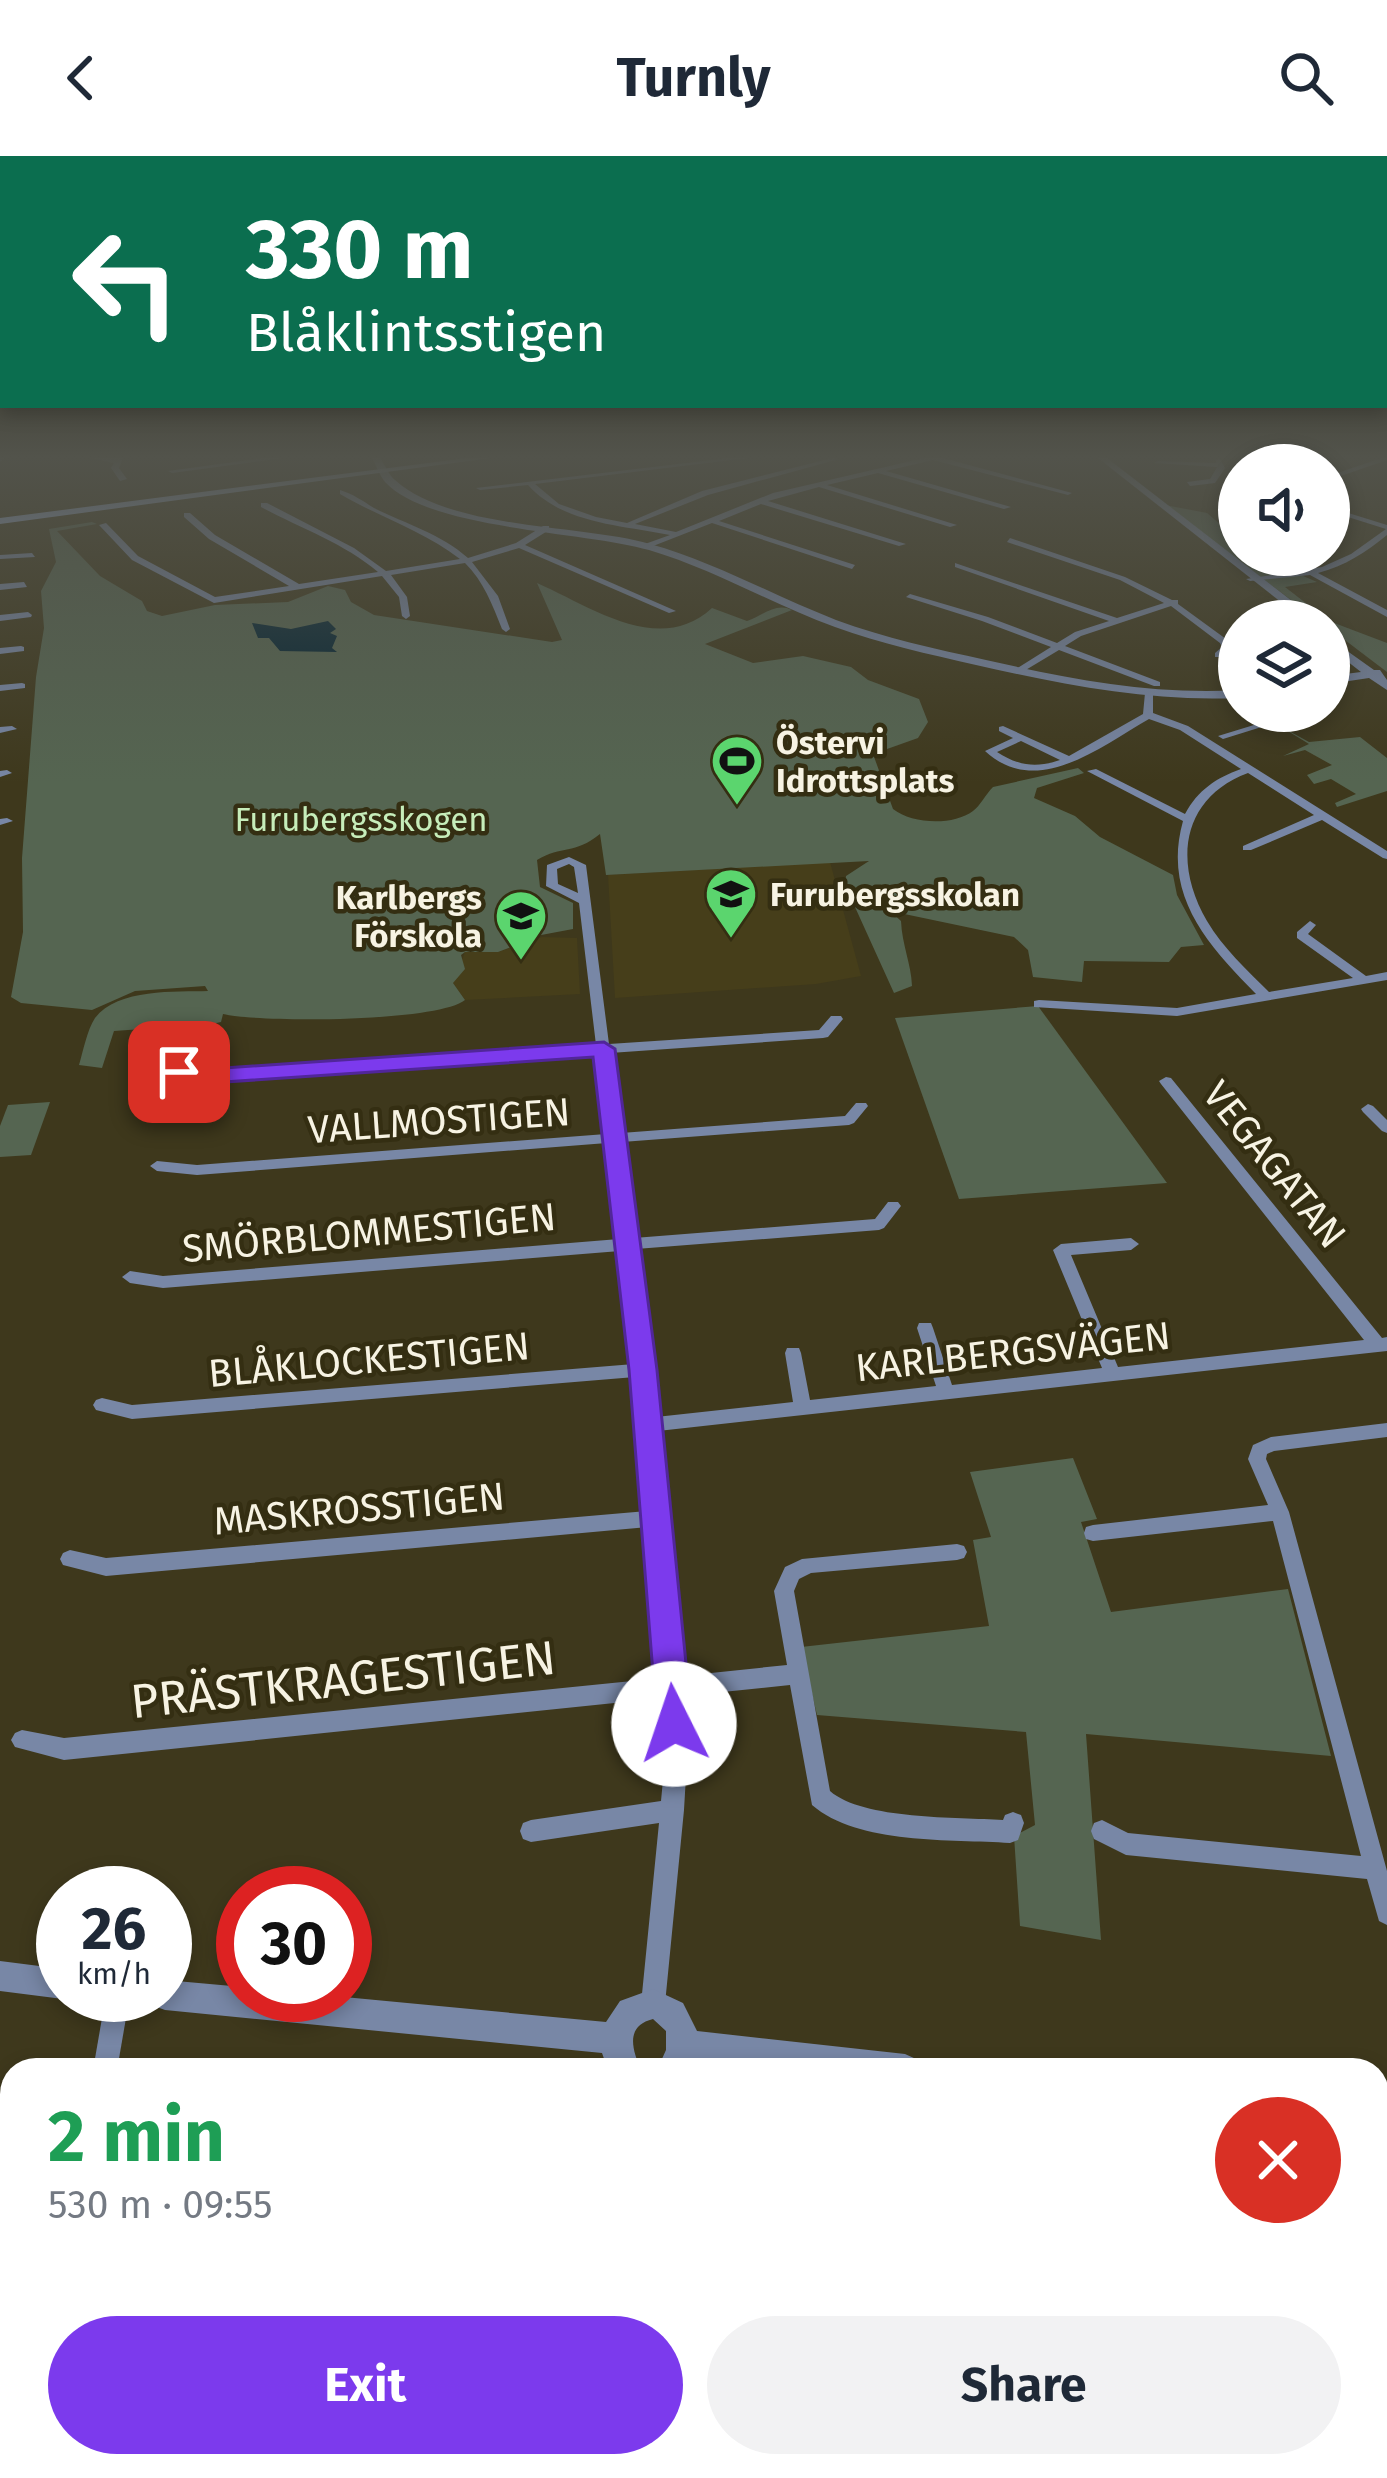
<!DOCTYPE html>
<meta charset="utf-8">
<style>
body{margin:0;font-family:"Fira Sans",sans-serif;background:#f2f2f3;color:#1f2937;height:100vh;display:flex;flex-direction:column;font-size:45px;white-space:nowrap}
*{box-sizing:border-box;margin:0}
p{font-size:39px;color:#747a83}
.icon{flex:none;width:66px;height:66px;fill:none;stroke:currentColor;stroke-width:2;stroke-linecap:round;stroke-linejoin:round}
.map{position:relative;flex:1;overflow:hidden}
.panel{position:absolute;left:0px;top:1902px;width:1389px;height:420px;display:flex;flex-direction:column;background:#fff;border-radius:36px 36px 0 0;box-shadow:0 6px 18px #0003}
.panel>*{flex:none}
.top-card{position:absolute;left:0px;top:0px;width:1389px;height:252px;box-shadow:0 6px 18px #0003;background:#0b6e4f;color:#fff;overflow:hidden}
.buttons{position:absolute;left:1218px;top:288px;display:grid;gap:24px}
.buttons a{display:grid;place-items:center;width:132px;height:132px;border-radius:50%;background:#fff;box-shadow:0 6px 18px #0003;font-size:60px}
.speed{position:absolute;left:36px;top:1710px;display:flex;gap:24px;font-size:60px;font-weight:700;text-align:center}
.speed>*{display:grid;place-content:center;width:156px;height:156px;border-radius:50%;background:#fff;box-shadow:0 6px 18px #0003;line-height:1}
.speed small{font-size:30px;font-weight:400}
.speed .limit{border:18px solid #d22;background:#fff;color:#111}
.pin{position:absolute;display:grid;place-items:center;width:102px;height:102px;color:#fff;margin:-51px;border-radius:24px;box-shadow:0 6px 18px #0006}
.me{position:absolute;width:132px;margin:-66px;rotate:356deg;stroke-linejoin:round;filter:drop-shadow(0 0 9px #0008)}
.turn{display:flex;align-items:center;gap:42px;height:252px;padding:0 48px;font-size:54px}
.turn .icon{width:156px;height:156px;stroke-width:2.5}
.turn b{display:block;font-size:84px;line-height:102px}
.round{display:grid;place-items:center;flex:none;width:126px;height:126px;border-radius:63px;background:#f2f2f3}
.overview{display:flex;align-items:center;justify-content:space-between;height:204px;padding:0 48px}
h1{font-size:72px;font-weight:700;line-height:90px;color:#1e9e55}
.button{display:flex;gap:24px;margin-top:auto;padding:24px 48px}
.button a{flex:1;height:138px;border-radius:72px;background:#7c3aed;color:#fff;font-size:48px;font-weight:700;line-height:138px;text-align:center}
.button a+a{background:#f2f2f3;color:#1f2937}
header{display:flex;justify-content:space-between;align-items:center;height:156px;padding:0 48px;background:#fff;font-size:54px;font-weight:700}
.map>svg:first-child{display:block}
.built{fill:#463e1a}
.green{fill:#556551}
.water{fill:#012333}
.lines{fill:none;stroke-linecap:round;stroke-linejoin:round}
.minor{fill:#7887a6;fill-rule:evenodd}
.tertiary{fill:#7887a6;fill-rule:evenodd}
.secondary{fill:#9cb4e4;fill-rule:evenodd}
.route{fill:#7c3aed;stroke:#51269a;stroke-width:3}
.labels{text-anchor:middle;stroke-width:9;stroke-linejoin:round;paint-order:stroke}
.far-poi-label{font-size:33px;font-weight:bold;fill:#f7f3e3;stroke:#342e12;text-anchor:start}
.far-park-label{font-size:33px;fill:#c6edba;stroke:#342e12}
.street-label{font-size:39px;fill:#f7f3e3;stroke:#342e12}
.near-street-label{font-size:48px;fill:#f7f3e3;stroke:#342e12}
</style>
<header><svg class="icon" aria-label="back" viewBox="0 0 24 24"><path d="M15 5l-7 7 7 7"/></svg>Turnly<svg class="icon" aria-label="search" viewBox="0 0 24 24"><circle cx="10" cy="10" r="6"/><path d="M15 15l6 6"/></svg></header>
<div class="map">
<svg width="1387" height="2322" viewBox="0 0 1387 2322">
<rect width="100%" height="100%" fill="#3e381c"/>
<g class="built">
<polygon points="830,706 861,820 816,828 615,842 608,719"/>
<polygon points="542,781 577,782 580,838 465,844 453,827 465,796 498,796"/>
<polygon points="1377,2234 1387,2235 1387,2322 720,2322 720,2310 1377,2310"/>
</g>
<g class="green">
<polygon points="1165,349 1207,357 1228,375 1239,374 1239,399 1255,399 1317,426 1285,431 1329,465 1387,487 1387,516 1329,472 1329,465 1319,465"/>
<path d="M92,366L97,368L57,375L100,420L142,445L147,455L162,460L215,449L288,446L328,430L345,434L351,446L374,459L552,486L562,484L537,427C590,450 659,501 712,452L747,465C764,459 776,446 792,454L705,488L753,507L803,500L851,511L868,524L919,543L928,566L918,582L873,598L893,653C912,668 953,670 973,655C980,650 986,638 993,631L1078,612L1084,617L1037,632L1034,642L1075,660L1100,681L1173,719L1177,739L1204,789L1181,791L1169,806L1084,805L1082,826L1033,821L1028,794L1014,781L890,755L901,765C902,789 911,807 912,830L894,837L845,729L846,720L869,705L606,719L600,678C574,699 562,689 537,704L540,731L573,747V773L520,783L519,788L498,796H465L461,799L465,813L453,827L465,844C438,866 261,867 223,858L221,866L212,868L114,875L102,912L79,909C83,896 87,874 95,862C118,832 176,836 208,835L205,830L135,835L92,854L21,847L11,841L23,776L22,702L36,521L44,472L41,435L56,406L49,373Z"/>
<polygon points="1278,569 1309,586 1360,581 1387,602 1387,635 1337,651 1335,647 1356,638 1331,623 1314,628 1307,619 1332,609 1305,594 1283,600 1309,588"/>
<polygon points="1038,850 1167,1027 959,1043 895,862"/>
<polygon points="50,946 31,999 0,1001 0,970 8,949"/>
<polygon points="1073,1302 1097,1363 1081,1366 1111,1456 1288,1433 1331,1600 1086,1578 1101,1784 1020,1770 1014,1680 1035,1669 1026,1576 817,1559 801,1491 989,1470 973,1384 991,1381 970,1316"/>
</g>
<polygon class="water" points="328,465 336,473 330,477 337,480 332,492 337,496 280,495 269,482 258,482 252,467 291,473"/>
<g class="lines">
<g class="minor">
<polygon points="0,302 4,302 0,306"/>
<polygon points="91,302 123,302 119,312 127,323 120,325 111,312 114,307"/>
<polygon points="264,302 283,302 172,317 168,315"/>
<path d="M728,302H748L535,328L559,348L596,361L627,367L702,335L832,302L839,303L708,339L635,368L676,376L773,337L924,302H943L1072,337L1068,339L933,304L886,315L1011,351L1004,353L878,317L827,329L957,369L950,371L819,331L768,345L906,388L899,390L761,348L719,365L855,409L852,413L712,367L648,392L645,388L670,379C621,369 563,368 528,329L480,334L476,332Z"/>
<polygon points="1381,302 1387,302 1387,304 1329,324 1329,320"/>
<polygon points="1216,303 1220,303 1225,312 1215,327 1190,330 1187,326 1210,323 1217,311 1154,307 1158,305 1216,307"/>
<path d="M340,334C353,338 363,345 374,352C406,368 441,378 468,402L516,387L543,370H549V374L525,389L676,455L669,457L519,392L472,406L498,440L510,473L506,476L502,473C492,448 484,426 465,407L391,419L407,441L410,460L406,463L402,460L399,441L382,420L214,447L132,404L99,369L106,367L138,400L215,441L289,430L209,383L184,361V357H190L215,379L299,428L378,416C344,387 300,372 261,351V347H267L354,392L386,415L460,403C424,375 379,361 340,338Z"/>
<path d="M1329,351L1387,369V379C1366,396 1345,410 1318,417L1387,454V461L1310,419L1250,425L1246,423L1322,411L1351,398L1386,373L1329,355Z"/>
<polygon points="1010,382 1125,421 1172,444 1178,444 1178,448 1226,483 1232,491 1221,501 1215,501 1215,497 1222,491 1220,487 1171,450 1081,480 1065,490 1160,526 1160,530 1154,530 1059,494 1019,518 1016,517 1016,513 1051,491 982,465 906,441 910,438 988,461 1057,487 1075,476 1109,465 955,411 955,407 1117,462 1164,447 1120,424 1007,386"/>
<polygon points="32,397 35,401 0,403 0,399"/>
<polygon points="24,426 27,431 0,434 0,428"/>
<polygon points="28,456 32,459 31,461 0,465 0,459"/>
<polygon points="21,490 24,491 24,495 0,498 0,492"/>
<polygon points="22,527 25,528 25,532 0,535 0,529"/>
<path d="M1145,537L1153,539V557L1188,570L1387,695V703L1383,702L1322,664L1251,694H1243V690L1314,659L1248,617C1181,642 1173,707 1207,765C1223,792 1247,814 1269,836L1353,822L1297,782V776L1310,765L1316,769L1308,778L1366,820L1387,816V824L1177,860L1034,851V845L1039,844L1177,852L1256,838C1208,789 1162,740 1183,665L1087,615L1096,613L1185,658C1198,634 1216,622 1241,613L1180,574L1149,563C1100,591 1037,643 985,595L1013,582L999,575V571L1003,570L1069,600L1143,558ZM1021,585L1060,604C1037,612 1018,610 997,596Z"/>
<polygon points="1259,555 1269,555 1278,566 1223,583 1218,580 1267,565"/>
<polygon points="0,571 12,570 17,573 0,577"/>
<polygon points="0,615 7,614 12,617 0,621"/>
<polygon points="0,663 7,662 13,665 0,669"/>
<path d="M569,701L586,709L609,888L819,874L831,860H841L843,863L828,881L823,882L610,897L621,977L845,960L856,947H866L868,950L854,967L849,969L622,986L634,1082L875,1063L888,1046H898L901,1050L884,1072L879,1074L636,1093L656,1261L793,1246L785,1197L787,1192H799L801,1197L810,1244L936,1230L917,1172L919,1167H931L933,1172L952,1229L1102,1212L1053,1094L1061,1088L1131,1082L1139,1088L1131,1094L1071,1099L1118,1211L1364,1184L1161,928L1159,925L1166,921L1171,922L1382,1182L1387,1181V1195L658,1275L682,1520L787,1509L774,1435L785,1411L802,1403L957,1388L964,1390L967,1396L964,1402L957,1404L811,1417L799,1423L794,1435L830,1635C863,1664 958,1661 1003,1664L1005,1659L1013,1656L1021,1659L1024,1667L1018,1684L1010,1687C952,1683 858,1689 812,1649L790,1529L684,1540L687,1603L684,1654L665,1848L662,1857L653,1860L644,1857L641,1848L659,1667L531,1686L523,1683L520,1675L523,1667L531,1664L661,1645L665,1603L663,1542L64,1604L15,1591L11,1584L15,1577L22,1574L64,1582L662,1522L648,1371L106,1420L63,1409L60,1403L63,1397L70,1394L106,1402L647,1355L637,1269L635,1221L132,1263L96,1254L93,1249L96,1244L102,1242L132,1249L634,1208L620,1095L163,1132L130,1127L122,1121L130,1115L163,1120L619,1083L607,987L197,1019L157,1015L150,1010L157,1005L197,1009L606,978L597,898L210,924L179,921L172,917L179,913L210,916L596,889L579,747L546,730L547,709ZM569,708L574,711L578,737L558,728L557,713Z"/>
<polygon points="1368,948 1373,950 1387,964 1387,977 1382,975 1363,956 1361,953"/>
<polygon points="1387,1267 1387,1281 1274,1295 1267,1298 1266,1303 1289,1356 1387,1715 1387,1769 1379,1765 1367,1723 1126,1699 1094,1683 1091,1675 1094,1667 1102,1664 1128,1677 1361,1700 1273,1365 1093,1385 1086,1383 1084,1377 1086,1371 1093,1369 1268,1349 1248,1303 1253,1289 1271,1281"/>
<polygon points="106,1839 130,1839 117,1914 93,1914"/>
<polygon points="12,2306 12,2310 40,2310 38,2322 8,2322"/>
<polygon points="339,2310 369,2310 367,2322 337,2322"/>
<rect x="630" y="2310" width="30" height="12"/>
</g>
<g class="tertiary">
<path d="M372,302H380C385,309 389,319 395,324C451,374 579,368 650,388C715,406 774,440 836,464C885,482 936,493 986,504C1070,523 1152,539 1239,534V542C1149,546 1064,529 976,509C929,498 881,488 835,471C772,448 713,413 649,394C584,375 430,374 385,326C380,320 376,309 372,302Z"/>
<polygon points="1098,302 1107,302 1318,465 1305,465"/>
<polygon points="1329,482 1374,514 1380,514 1387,524 1387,534 1369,522 1329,528 1329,520 1361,516 1329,491"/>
<polygon points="0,1805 63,1813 63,1839 73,1839 63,1843 0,1835"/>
<path d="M165,1824L243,1831V1839H323L606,1866L620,1845L653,1833L683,1847L697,1875L905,1898L916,1903L921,1914H766L694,1906L690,1914H657L666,1894V1875L653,1863C625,1870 632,1893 641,1914H608L602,1897L165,1854L154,1850L150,1839H165Z"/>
<polygon points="1377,1951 1387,1952 1387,1984 1377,1983"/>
</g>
<polygon class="secondary" points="467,302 491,302 0,368 0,362"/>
</g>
<linearGradient id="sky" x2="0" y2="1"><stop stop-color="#221f0f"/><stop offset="0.48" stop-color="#52534b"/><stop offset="1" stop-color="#52534b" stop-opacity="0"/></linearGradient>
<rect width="1387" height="627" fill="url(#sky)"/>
<polygon class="route" points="604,886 615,893 657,1214 692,1568 687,1579 674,1584 662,1579 657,1568 629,1214 593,901 210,927 179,924 168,916 179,909 210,913"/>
<defs>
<g id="stadium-pin" transform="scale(2.7)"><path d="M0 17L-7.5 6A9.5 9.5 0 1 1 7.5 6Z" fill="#5bd56e" stroke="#342e12"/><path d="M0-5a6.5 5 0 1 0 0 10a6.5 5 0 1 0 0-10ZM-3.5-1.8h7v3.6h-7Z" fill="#111"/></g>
<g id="school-pin" transform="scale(2.7)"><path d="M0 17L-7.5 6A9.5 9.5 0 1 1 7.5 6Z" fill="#5bd56e" stroke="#342e12"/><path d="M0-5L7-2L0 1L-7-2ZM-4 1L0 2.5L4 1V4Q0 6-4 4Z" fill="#111"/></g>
</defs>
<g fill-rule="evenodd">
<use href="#stadium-pin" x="737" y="605"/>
<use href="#school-pin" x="731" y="738"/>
<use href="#school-pin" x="521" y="760"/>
</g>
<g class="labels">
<g class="far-poi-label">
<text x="776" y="598">Östervi<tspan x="776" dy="38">Idrottsplats</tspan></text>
<text x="770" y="750">Furubergsskolan</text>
<text x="482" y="753" text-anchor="end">Karlbergs<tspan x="482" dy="38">Förskola</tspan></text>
</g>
<g class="far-park-label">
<text x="361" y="675">Furubergsskogen</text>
</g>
<g class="street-label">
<text transform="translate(439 964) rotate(-4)" y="14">VALLMOSTIGEN</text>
<text transform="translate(1275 1008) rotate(51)" y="14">VEGAGATAN</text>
<text transform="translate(369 1076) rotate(-5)" y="14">SMÖRBLOMMESTIGEN</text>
<text transform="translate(1013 1195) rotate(-6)" y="14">KARLBERGSVÄGEN</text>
<text transform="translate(369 1203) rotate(-5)" y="14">BLÅKLOCKESTIGEN</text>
<text transform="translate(359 1352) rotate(-5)" y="14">MASKROSSTIGEN</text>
</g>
<g class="near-street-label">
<text transform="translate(343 1523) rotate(-6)" y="17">PRÄSTKRAGESTIGEN</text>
</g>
</g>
</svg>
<div class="buttons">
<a><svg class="icon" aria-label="sound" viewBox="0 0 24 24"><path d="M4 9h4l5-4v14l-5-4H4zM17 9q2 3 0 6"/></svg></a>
<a><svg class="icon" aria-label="layers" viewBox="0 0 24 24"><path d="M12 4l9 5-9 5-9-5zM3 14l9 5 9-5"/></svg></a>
</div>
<div class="speed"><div>26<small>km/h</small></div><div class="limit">30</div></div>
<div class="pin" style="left:179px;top:916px;background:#d93025"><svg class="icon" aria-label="arrive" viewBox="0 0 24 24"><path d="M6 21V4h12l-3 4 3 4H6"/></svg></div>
<svg class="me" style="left:674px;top:1568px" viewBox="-20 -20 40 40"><circle r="19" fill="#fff"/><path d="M0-13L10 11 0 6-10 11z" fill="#7c3aed"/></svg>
<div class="top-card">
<div class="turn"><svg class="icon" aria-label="left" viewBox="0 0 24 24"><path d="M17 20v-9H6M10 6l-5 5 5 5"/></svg><div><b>330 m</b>Blåklintsstigen</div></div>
</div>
<section class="panel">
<div class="overview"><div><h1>2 min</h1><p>530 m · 09:55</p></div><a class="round" style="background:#d93025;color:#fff"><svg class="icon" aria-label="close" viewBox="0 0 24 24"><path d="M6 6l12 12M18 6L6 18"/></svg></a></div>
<div class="button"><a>Exit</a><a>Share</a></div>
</section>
</div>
